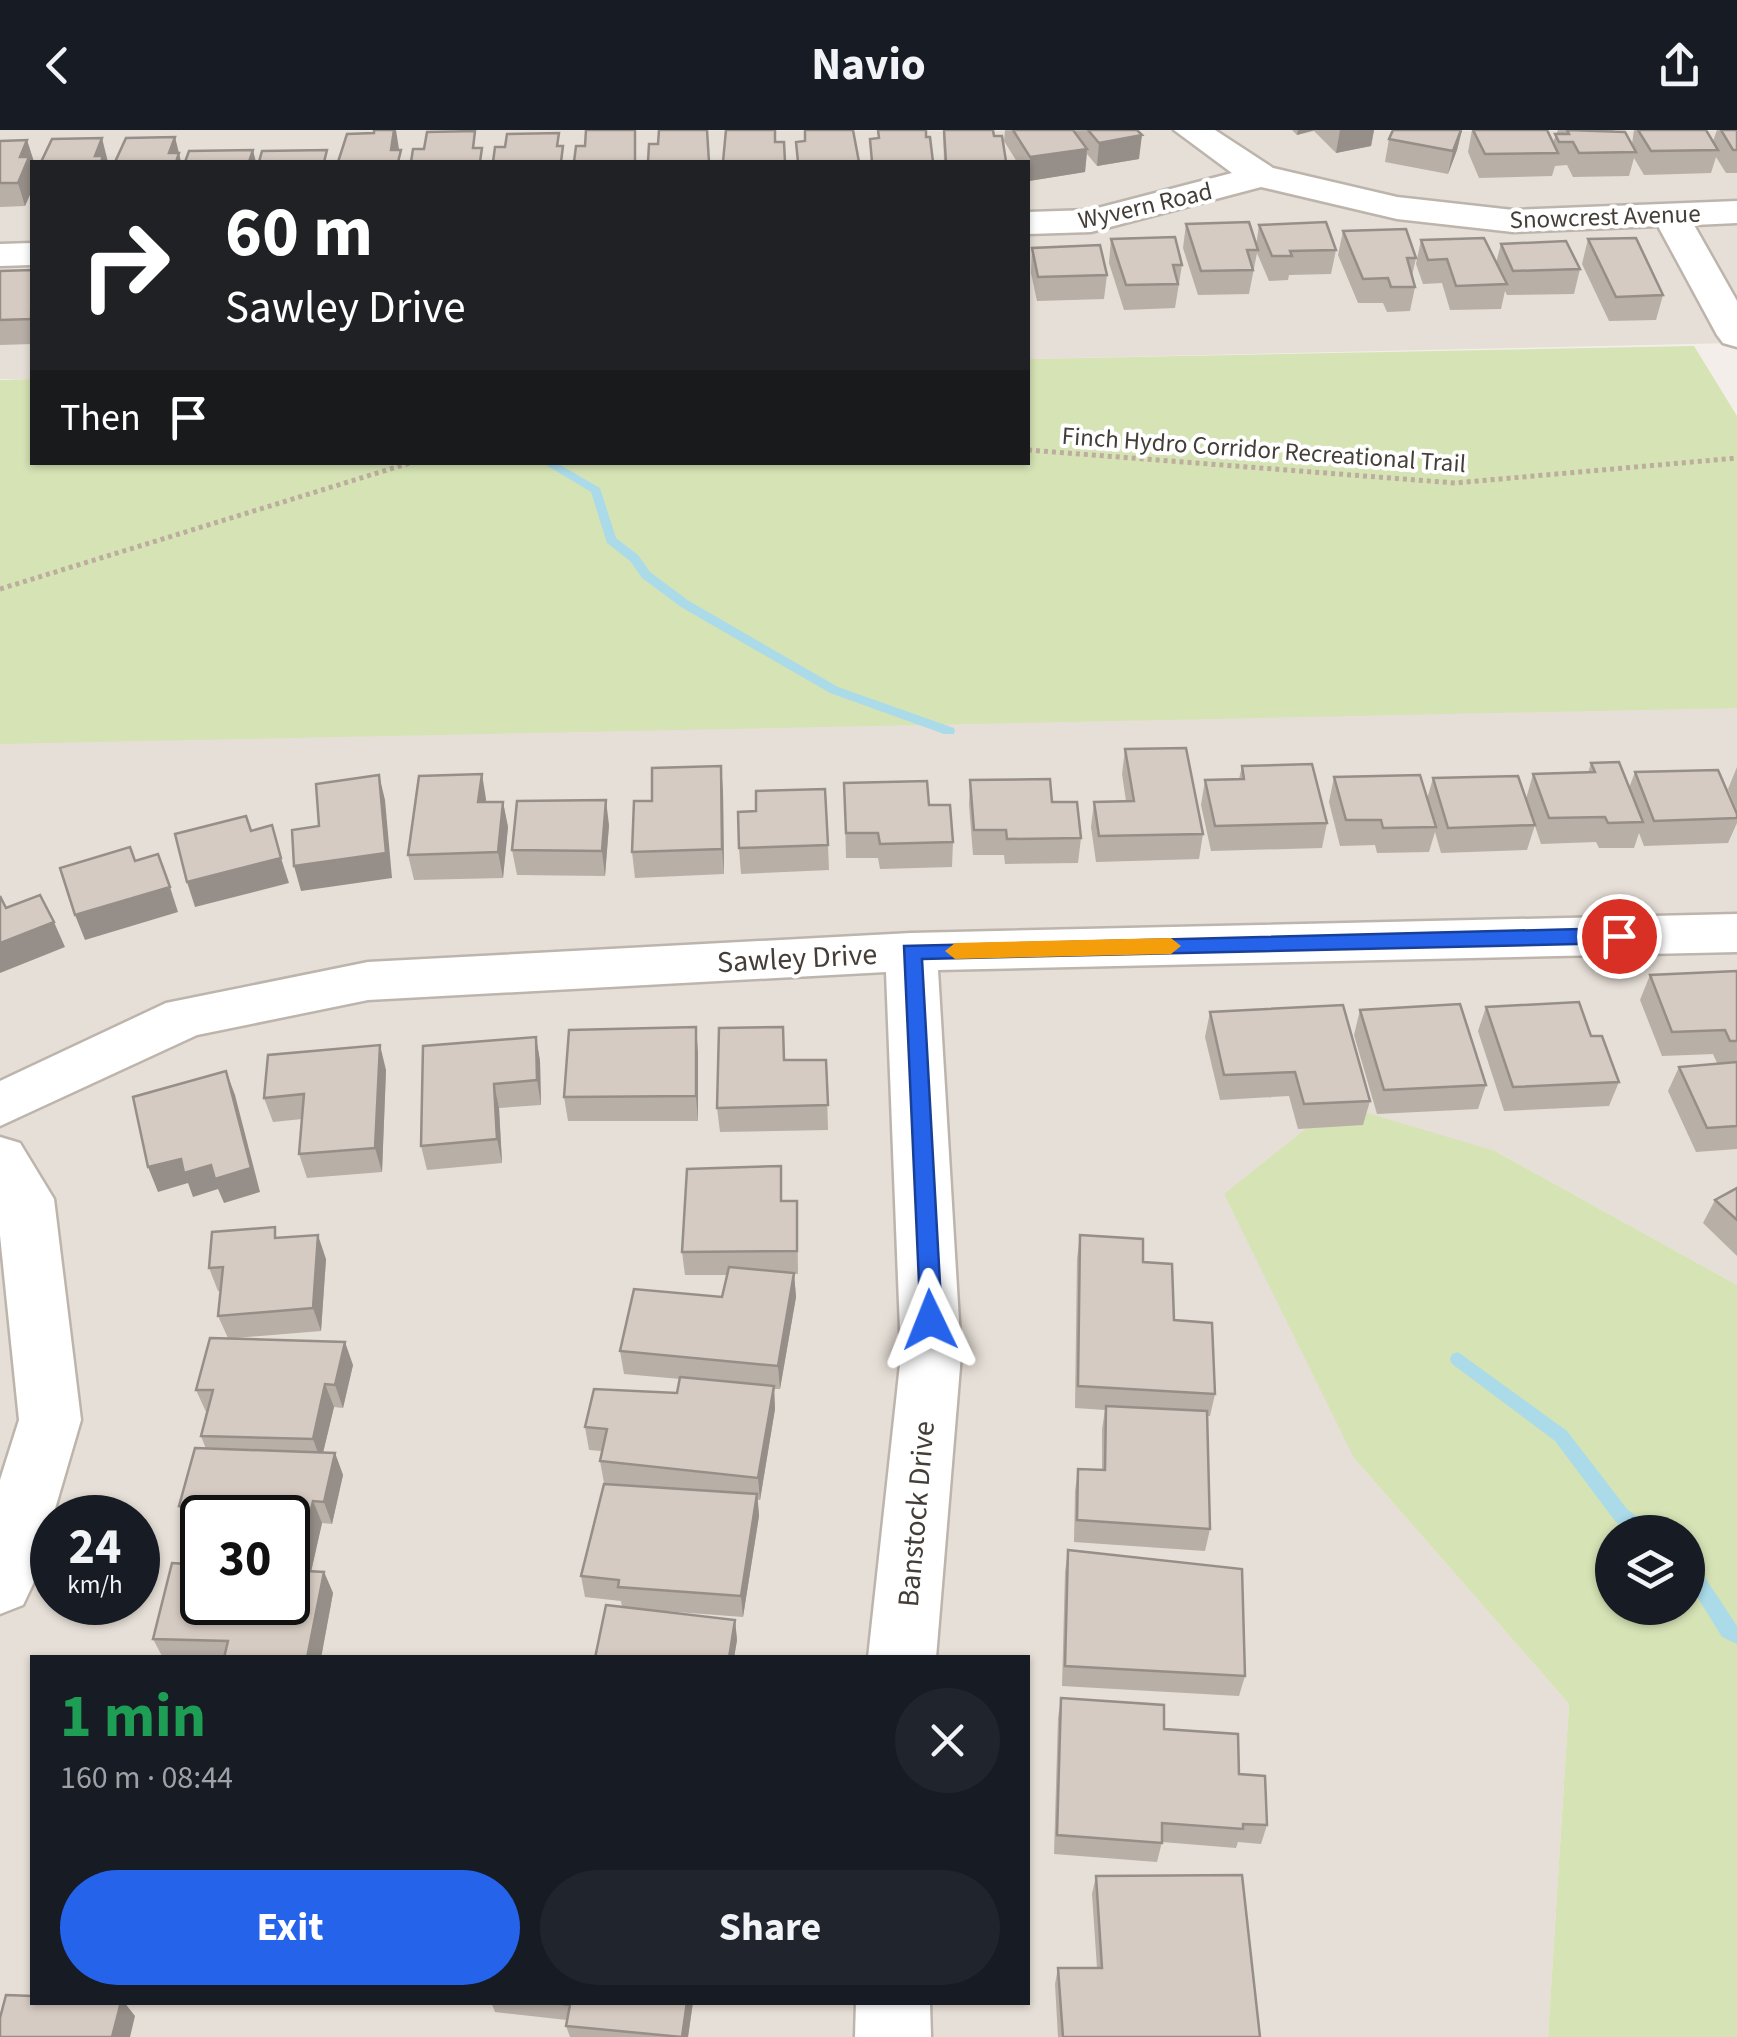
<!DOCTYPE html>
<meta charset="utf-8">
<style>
body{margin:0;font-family:"Source Sans 3",sans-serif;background:#20242c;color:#f1f3f6;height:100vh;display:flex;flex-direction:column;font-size:38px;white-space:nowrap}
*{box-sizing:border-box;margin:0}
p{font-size:32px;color:#9ea1a6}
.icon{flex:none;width:55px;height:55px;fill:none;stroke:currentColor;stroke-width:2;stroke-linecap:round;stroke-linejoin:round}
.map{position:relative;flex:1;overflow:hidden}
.panel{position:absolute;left:30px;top:1525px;width:1000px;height:350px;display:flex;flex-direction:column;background:#171b24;border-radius:0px;box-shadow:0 2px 8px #0004}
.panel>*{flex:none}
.top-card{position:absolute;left:30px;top:30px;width:1000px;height:305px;border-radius:0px;box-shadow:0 2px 8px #0004;background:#202124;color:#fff;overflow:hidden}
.tools{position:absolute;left:1595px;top:1385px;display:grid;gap:20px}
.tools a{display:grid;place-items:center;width:110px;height:110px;border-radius:50%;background:#171b24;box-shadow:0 2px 8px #0004;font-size:50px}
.speed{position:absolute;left:30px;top:1365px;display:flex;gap:20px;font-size:50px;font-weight:700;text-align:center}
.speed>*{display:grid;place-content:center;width:130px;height:130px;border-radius:50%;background:#171b24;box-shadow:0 2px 8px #0004;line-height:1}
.speed small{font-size:25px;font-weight:400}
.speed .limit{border:5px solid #111;border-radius:15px;background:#fff;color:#111}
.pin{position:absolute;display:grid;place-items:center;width:85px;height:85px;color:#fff;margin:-42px;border:5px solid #fff;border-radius:50%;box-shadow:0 2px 10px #0007}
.me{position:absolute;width:110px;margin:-55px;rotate:358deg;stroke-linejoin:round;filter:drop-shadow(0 0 8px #0008)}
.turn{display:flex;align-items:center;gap:35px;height:210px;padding:0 30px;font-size:45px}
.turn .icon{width:130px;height:130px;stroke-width:2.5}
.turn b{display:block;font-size:70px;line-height:85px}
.then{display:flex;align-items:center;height:95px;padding:0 30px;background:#0003;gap:20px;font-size:38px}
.round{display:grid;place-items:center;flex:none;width:105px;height:105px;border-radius:52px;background:#20242c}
.headline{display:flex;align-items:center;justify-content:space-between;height:170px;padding:0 30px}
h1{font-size:60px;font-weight:700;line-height:75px;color:#1e9e55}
.button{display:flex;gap:20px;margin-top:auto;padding:20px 30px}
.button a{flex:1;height:115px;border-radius:60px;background:#2563eb;color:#fff;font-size:40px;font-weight:700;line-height:115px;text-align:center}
.button a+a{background:#20242c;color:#f1f3f6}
header{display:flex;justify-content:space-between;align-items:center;height:130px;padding:0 30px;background:#171b24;font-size:45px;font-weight:700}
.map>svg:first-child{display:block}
.residential{fill:#e6dfd7;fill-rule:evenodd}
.green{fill:#d6e3b5;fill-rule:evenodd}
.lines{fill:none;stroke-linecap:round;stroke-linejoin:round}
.stream{fill:#abdbe9;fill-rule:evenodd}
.minor-casing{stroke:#bdb4ac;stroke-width:5}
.path{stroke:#bdad9f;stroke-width:5;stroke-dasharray:4 4;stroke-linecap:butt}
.minor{fill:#fff;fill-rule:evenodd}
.wall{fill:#b8afa7;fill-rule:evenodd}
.shaded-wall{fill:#968e88}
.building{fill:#d6cbc2;stroke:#968e88;stroke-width:2.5}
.route{fill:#2563eb;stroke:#184099;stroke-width:2.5}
.slow{fill:#f59e0b}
.labels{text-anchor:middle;stroke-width:8;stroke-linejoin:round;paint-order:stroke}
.far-street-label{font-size:25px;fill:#453e38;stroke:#fff}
.street-label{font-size:30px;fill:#453e38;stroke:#fff}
</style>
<header><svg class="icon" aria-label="back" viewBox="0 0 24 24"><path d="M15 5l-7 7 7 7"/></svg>Navio<svg class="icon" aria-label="share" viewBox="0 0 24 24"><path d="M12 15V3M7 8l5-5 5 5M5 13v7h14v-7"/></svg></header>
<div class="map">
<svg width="1737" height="1907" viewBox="0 0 1737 1907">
<rect width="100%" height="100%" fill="#f3eee9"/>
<g class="residential">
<polygon points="0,0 1737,0 1737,213 1028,229 1028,32 32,32 32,249 0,249"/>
<path d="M1737,571V1155L1495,1021L1354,1328L1569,1574L1548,1907H0V611ZM52,1388H138V1472H52ZM202,1388H288V1472H202ZM32,1528H1028V1872H32Z"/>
</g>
<g class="green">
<polygon points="1694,216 1737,286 1737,578 0,614 0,250 32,249 32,332 1028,332 1028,229"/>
<path d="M1337,974L1495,1021L1737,1155V1907H1548L1569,1574L1354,1328L1224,1064ZM1612,1402H1688V1478H1612Z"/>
</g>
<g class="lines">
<g class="stream">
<polygon points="541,332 555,332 600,358 616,408 638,425 650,442 689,471 838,557 954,598 955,601 954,604 944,604 830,563 681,477 642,448 630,431 607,413 591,362"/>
<polygon points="1458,1222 1567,1301 1627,1379 1650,1396 1653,1402 1631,1402 1615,1391 1555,1311 1452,1234 1450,1229 1452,1224"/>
<polygon points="1688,1429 1694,1431 1737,1496 1737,1514 1722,1507 1688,1452"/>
</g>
<g class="minor-casing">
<g id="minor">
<polygon points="1174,0 1215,0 1273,38 1397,67 1513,80 1737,71 1737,93 1694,95 1737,171 1737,217 1723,213 1717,205 1658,96 1513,102 1397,89 1261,57 1091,102 1028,104 1028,82 1090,80 1232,43"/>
<polygon points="32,113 32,135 0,136 0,114"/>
<polygon points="1737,784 1737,822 938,840 961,1225 936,1528 868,1528 901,1225 886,842 368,870 197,905 0,996 0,951 166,873 368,832 911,803"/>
<polygon points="0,1007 20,1013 54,1069 81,1290 33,1454 23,1475 0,1484 0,1350 19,1290 0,1105"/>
<polygon points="856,1872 930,1872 931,1907 855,1907"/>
</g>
</g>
<g class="path">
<polyline points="1028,320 1455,353 1737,328"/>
<polyline points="0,459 413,332"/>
</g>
<use href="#minor" class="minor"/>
</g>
<g class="wall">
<polygon points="943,0 993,0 994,6 1002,6 1006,32 944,32"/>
<polygon points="1005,0 1137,0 1139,29 1097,36 1087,24 1085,42 1029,51 1028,32 1017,32 1004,11"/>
<polygon points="1292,0 1374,0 1371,16 1336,23 1314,1 1297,5"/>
<polygon points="1462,0 1457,20 1448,44 1385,32 1389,9"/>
<polygon points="1472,0 1547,0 1553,12 1558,0 1613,0 1632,14 1634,0 1706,0 1713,11 1717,0 1737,0 1737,43 1726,43 1716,27 1711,43 1644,45 1634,28 1629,46 1573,47 1567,35 1555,36 1552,46 1479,48 1468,22"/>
<polygon points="27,10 34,32 32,60 25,76 0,77 0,11"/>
<polygon points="1186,94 1256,116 1259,95 1336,120 1331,144 1289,145 1288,150 1269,151 1257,123 1249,164 1198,165 1183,118"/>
<polygon points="1343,101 1416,128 1412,146 1415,157 1410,181 1387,182 1383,173 1358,173 1338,125"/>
<polygon points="1111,109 1182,135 1175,178 1124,180 1109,133"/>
<polygon points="1588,109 1663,165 1656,190 1609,191 1582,134"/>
<polygon points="1421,110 1496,133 1501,114 1580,139 1574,164 1507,165 1505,161 1501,179 1450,180 1442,153 1423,154 1416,134"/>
<polygon points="1032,118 1107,145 1104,169 1037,171 1031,143"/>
<polygon points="32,140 32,214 0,215 0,141"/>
<polygon points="1125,619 1203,704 1199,729 1096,732 1091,697 1094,672 1126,671 1122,644"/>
<polygon points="1591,633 1629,658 1635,642 1737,684 1737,693 1728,713 1644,716 1639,703 1634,718 1599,718 1596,712 1541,714 1529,678 1535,695 1527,720 1441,723 1435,702 1429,722 1377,723 1375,715 1340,716 1329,672 1334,647 1427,669 1433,648 1526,669 1533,644 1588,643"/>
<polygon points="1242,636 1327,693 1322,718 1211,721 1201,675 1205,650 1239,649"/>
<polygon points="1737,637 1737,681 1728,659"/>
<polygon points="970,650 1052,672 1081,708 1078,733 1005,734 1004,725 973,725 969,675"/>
<polygon points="844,653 929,675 953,712 952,737 880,739 878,728 846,728"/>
<polygon points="723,661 724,744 635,748 632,722 652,671"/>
<polygon points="486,669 486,672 503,672 508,697 503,748 414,750 408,725"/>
<polygon points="609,695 605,746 517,745 512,720"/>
<polygon points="828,715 829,740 741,744 739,718"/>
<polygon points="1737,841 1737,1019 1696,1022 1668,961 1679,937 1717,933 1713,924 1662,926 1640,870 1650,845"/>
<polygon points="1486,877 1591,906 1619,952 1609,976 1504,981 1478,901"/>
<polygon points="1360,880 1486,955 1478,979 1377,984 1354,905"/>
<polygon points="1210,882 1370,971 1363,995 1298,999 1289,966 1220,970 1205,907"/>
<polygon points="536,907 540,931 541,975 499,978 502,1033 427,1040 421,1016"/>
<polygon points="698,922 698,991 568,991 564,967"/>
<polygon points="785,930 826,930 828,1000 720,1002 717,978"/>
<polygon points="386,940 382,1042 307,1048 299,1024 302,989 273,992 264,968"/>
<polygon points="1737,1058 1737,1126 1703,1093 1715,1070"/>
<polygon points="782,1071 797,1071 798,1144 794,1144 796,1167 780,1259 774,1259 775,1279 760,1370 758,1370 759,1386 743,1487 637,1479 735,1490 737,1510 734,1528 595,1528 622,1477 621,1471 585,1467 581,1446 604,1353 600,1331 602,1321 589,1320 585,1297 677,1263 680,1249 624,1244 620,1221 722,1167 727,1145 685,1145 682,1122"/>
<polygon points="1080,1105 1143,1132 1174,1190 1215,1264 1210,1286 1207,1286 1210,1399 1205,1421 1074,1412 1075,1361 1078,1339 1102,1340 1102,1299 1105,1280 1075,1278 1077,1129"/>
<path d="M279,1108L326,1129L321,1201L235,1208L353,1235L343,1278L334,1277L323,1323H335L343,1345L332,1394L322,1393L311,1441L324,1442L333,1463L321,1528H163L153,1509L186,1434L182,1425L189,1397L179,1376L206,1319L201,1306L206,1282L196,1260L228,1208L218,1186L221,1161H218L209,1138ZM202,1388H288V1472H202Z"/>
<polygon points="1068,1420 1245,1546 1239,1566 1062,1556 1065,1442"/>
<polygon points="1061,1568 1164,1599 1239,1644 1267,1695 1261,1714 1238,1712 1236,1718 1162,1712 1157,1732 1054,1724 1058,1588"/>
<polygon points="1096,1746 1260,1907 1058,1907 1055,1854 1058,1838 1097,1838 1092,1764"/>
<polygon points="491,1872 693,1872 688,1907 570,1907 566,1896 567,1890 495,1882"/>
</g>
<g class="shaded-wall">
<polygon points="394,0 396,0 399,19 397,32 391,20"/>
<polygon points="1298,0 1314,0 1297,5"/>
<polygon points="1340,0 1374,0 1371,16 1336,23"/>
<polygon points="1462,0 1457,20 1448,44 1453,21"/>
<polygon points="1142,5 1139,29 1097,36 1099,13"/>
<polygon points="175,7 179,23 181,32 172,32 169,23"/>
<polygon points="102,8 108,32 97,32 95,26"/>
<polygon points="27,10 34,32 32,53 31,53 32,60 25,76 18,53 20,27"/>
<polygon points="1087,19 1085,42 1029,51 1030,27"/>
<polygon points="253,20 256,32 249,32"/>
<polygon points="721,636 723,661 724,744 722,719"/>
<polygon points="482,644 486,669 483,697 478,672"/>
<polygon points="379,645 385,670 392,748 301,761 294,736"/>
<polygon points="606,670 609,695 605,746 602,721"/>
<polygon points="503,672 508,697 503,748 498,722"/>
<polygon points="281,728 289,753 195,777 187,752"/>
<polygon points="170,757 178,782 85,810 75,785"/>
<polygon points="54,792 65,817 0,843 0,813"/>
<polygon points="696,897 698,922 698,991 696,966"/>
<polygon points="536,907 540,931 541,975 537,950"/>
<polygon points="380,915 386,940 382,1042 375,1018"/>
<polygon points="226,941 235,965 260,1062 224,1073 218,1059 193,1067 188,1053 158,1062 148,1037 181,1029"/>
<polygon points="494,954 499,978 502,1033 497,1009"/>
<polygon points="318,1105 326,1129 321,1201 313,1178"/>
<polygon points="794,1143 796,1167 780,1259 778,1236"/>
<polygon points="345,1212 353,1235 343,1278 335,1255"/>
<polygon points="325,1254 334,1277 321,1331 313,1309"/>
<polygon points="774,1256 775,1279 760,1370 758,1348"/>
<polygon points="335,1323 343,1345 332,1394 324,1372"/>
<polygon points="757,1364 759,1386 743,1487 741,1466"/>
<polygon points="313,1371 322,1393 309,1451 300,1430"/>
<polygon points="324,1442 333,1463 321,1528 307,1528"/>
<polygon points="735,1490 737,1510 734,1528 729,1528"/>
<polygon points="121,1872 124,1872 135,1886 130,1907 112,1907"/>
<polygon points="687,1872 693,1872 688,1907 682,1907"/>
</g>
<g class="building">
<polygon points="374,0 394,0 391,20 401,20 398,32 338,32 347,4 374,3"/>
<polygon points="586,0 635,0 635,32 574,32 576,16 585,16"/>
<polygon points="659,0 707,0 709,32 648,32 649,14 658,14"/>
<polygon points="726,0 775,0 775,12 784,12 785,32 723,32"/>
<polygon points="805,0 853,0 859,32 798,32 796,12 805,11"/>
<polygon points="878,0 926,0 926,7 930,7 933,32 872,32 870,9 879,8"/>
<polygon points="944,0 993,0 994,6 1002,6 1006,31 946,32"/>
<polygon points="1013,0 1073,0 1087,19 1030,27"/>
<polygon points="1088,0 1137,0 1142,5 1099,13"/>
<polygon points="1393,0 1461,0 1453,21 1389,9"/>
<polygon points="1473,0 1547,0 1558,23 1485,24"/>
<polygon points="1567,0 1625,2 1636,22 1579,23 1573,12 1559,12 1555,4 1569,4"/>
<polygon points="1638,0 1706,0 1718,20 1651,21"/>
<polygon points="1721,0 1737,0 1737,20 1733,20"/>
<polygon points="475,1 473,18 482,18 480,32 411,32 413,19 424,19 427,2"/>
<polygon points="559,3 557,16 563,16 561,32 493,32 495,17 505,17 507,4"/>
<polygon points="175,7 169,23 179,23 176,32 115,32 126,8"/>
<polygon points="102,8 95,26 103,26 101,32 41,32 52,9"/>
<polygon points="27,10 20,27 29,27 18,53 0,53 0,11"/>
<polygon points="253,20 249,32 185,32 189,21"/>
<polygon points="327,20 324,32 259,32 262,21"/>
<polygon points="1249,92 1258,120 1247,120 1253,140 1201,141 1186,94"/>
<polygon points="1326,92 1336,120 1290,121 1292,126 1272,126 1259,95"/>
<polygon points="1406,99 1416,128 1407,128 1415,157 1391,157 1388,148 1363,149 1343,101"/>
<polygon points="1175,107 1182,135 1173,135 1178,154 1126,155 1111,109"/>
<polygon points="1484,108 1507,154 1456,156 1447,129 1428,130 1421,110"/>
<polygon points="1636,108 1663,165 1616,167 1588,109"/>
<polygon points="1566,111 1580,139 1513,141 1501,114"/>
<polygon points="1100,115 1107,145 1038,147 1032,118"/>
<polygon points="32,140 31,189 0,190 0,141"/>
<polygon points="1186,618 1203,704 1099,706 1094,672 1134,671 1125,619"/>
<polygon points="1619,632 1643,692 1608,693 1605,687 1549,688 1533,644 1595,642 1591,633"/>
<polygon points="1312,634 1327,693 1215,696 1205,650 1244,649 1242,636"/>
<polygon points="721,636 722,719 632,722 634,671 652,671 652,638"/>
<polygon points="1718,640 1737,684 1737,688 1654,691 1635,642"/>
<polygon points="482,644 478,672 503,672 498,722 408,725 419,646"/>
<polygon points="379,645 386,723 294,736 292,700 319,696 316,654"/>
<polygon points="1420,645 1436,697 1383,698 1381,690 1346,690 1334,647"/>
<polygon points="1518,646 1535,695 1448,698 1433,648"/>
<polygon points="1050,649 1052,672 1077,672 1081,708 1007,709 1006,700 974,700 970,650"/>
<polygon points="927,651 929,675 950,675 953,712 880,714 878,703 846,703 844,653"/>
<polygon points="825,659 828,715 739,718 738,682 756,681 756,661"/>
<polygon points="606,670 602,721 512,720 517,671"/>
<polygon points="246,686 251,701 272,695 281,728 187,752 175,704"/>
<polygon points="130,717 135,731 158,724 170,757 75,785 60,738"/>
<polygon points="40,765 54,792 0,813 0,766 6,778"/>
<polygon points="1737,841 1737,911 1730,911 1725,900 1672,902 1650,845"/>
<polygon points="1579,872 1591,906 1602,906 1619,952 1513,957 1486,877"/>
<polygon points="1460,874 1486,955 1384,960 1360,880"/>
<polygon points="1343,875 1370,971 1304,974 1295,942 1224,945 1210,882"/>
<polygon points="696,897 696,966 564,967 569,900"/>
<polygon points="783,897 784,930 826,930 828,975 717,978 719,898"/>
<polygon points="536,907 537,950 494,954 497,1009 421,1016 423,916"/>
<polygon points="380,915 375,1018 299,1024 304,964 264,968 268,925"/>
<polygon points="1737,932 1737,996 1707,998 1679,937"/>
<polygon points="226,941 251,1038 215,1049 211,1035 184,1043 181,1029 148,1037 133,967"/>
<polygon points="781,1036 781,1071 797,1071 797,1121 682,1122 687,1039"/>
<polygon points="1737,1058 1737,1090 1715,1070"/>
<polygon points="275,1097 275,1108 318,1105 313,1178 218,1186 223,1137 209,1138 212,1102"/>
<polygon points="1080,1105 1143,1109 1143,1132 1172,1134 1174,1190 1212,1193 1215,1264 1078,1256"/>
<polygon points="729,1137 794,1143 778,1236 620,1221 634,1159 722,1167"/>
<polygon points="210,1208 345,1212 335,1255 325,1254 313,1309 201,1306 213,1260 196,1260"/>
<polygon points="680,1247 774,1256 758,1348 600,1331 607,1299 585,1297 594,1259 677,1263"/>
<polygon points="1106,1276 1207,1281 1210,1399 1077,1390 1078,1339 1105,1340"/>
<polygon points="195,1318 335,1323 324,1372 313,1371 300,1430 288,1429 288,1388 202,1388 202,1426 182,1425 195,1377 179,1376"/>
<polygon points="604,1354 757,1364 741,1466 618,1457 619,1450 581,1446"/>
<polygon points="1068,1420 1242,1439 1245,1546 1065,1536"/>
<polygon points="172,1433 202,1435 202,1472 288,1472 288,1440 324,1442 307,1528 224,1528 228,1511 153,1509"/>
<polygon points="606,1475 735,1490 729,1528 595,1528"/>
<polygon points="1061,1568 1164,1575 1164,1599 1238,1604 1239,1644 1265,1646 1267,1695 1243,1694 1243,1699 1162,1693 1162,1713 1057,1705"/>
<polygon points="1242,1745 1260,1907 1063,1907 1058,1838 1102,1838 1096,1746"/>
<polygon points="6,1865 32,1866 32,1872 121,1872 112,1907 0,1907 0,1888"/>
<polygon points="550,1872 687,1872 682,1907 566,1896 570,1875"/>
</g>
<polygon class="route" points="1619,798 1630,806 1619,813 922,829 942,1190 938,1198 921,1198 904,816"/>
<polygon class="slow" points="1171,808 1181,816 1171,824 955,829 945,821 955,813"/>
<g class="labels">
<g class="far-street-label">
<text transform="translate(1145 75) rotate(-13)" y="9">Wyvern Road</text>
<text transform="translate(1605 86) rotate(-2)" y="9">Snowcrest Avenue</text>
<text transform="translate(1264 319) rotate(4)" y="9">Finch Hydro Corridor Recreational Trail</text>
</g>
<g class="street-label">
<text transform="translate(797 828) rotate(-3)" y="10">Sawley Drive</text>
<text transform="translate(916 1384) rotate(-85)" y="10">Banstock Drive</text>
</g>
</g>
</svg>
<div class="tools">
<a><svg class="icon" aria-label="layers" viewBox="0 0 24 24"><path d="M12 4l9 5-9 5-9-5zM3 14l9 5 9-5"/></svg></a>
</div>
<div class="speed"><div>24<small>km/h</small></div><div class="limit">30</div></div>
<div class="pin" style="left:1619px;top:806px;background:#d93025"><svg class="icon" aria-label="arrive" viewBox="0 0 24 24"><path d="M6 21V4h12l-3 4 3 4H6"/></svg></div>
<svg class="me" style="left:930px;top:1190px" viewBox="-20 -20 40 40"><path d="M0-17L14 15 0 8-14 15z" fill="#2563eb" stroke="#fff" stroke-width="4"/></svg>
<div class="top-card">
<div class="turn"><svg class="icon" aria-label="right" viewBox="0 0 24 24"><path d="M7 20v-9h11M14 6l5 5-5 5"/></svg><div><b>60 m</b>Sawley Drive</div></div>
<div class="then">Then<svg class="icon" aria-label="arrive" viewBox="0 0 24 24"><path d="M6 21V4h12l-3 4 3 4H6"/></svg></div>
</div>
<section class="panel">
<div class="headline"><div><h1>1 min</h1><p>160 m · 08:44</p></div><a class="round"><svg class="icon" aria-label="close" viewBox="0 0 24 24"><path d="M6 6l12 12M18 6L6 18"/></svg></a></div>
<div class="button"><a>Exit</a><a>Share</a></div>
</section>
</div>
